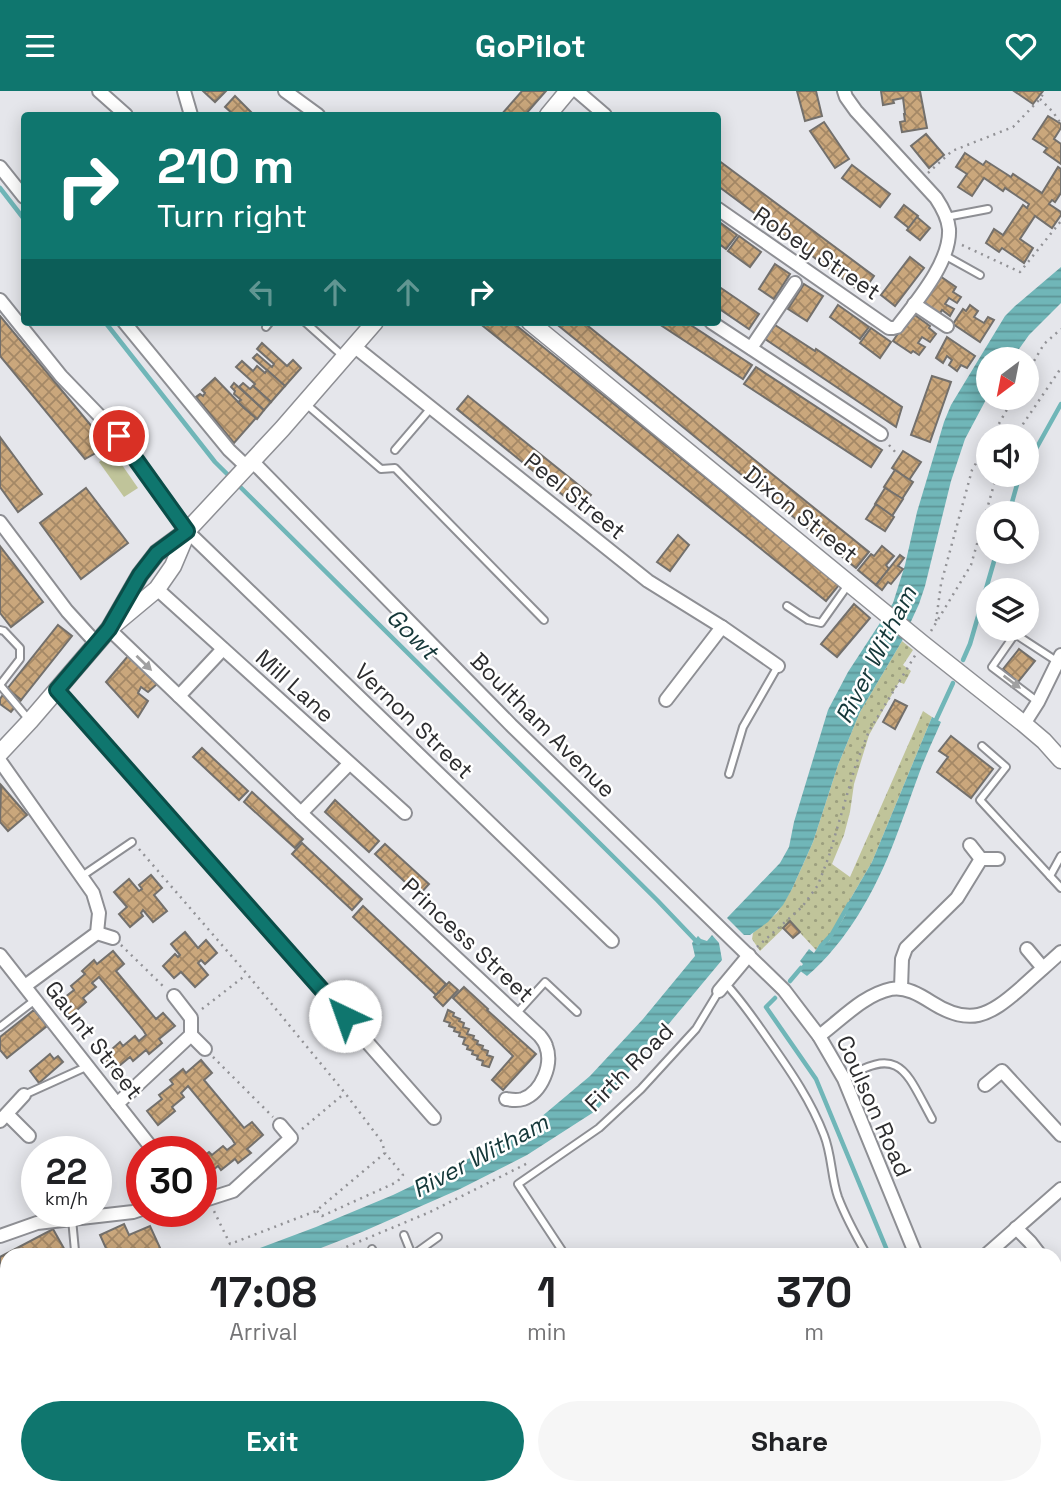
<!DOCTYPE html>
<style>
body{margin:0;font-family:"Space Grotesk",sans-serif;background:#f6f6f6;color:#202124;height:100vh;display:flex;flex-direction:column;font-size:26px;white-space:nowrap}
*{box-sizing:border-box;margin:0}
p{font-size:23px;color:#757577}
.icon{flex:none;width:38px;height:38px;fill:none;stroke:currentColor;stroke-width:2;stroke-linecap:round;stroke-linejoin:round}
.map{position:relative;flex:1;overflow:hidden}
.sheet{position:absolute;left:0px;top:1157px;width:1062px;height:247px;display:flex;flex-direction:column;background:#fff;border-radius:21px 21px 0 0;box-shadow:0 4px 18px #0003}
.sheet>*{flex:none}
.hud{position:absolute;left:21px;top:21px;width:700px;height:214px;border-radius:7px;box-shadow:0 4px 18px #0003;background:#0f766e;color:#fff;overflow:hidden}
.needle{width:46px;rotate:212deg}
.controls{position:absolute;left:976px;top:256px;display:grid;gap:14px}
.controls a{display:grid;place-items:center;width:63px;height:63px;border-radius:50%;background:#fff;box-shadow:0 4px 18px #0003;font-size:35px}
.speed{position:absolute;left:21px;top:1045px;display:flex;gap:14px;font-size:35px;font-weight:700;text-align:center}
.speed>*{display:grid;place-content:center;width:91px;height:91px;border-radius:50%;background:#fff;box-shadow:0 4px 18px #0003;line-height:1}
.speed small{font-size:18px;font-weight:400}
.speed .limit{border:10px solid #d22;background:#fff;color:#111}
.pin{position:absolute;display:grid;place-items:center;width:60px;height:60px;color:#fff;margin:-30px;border:4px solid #fff;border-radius:50%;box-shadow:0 2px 7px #0007}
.me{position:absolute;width:77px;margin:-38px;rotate:318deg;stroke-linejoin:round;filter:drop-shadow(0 0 5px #0008)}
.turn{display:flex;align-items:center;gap:24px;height:147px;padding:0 21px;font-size:32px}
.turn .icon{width:91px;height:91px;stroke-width:2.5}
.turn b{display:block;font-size:49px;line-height:60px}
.lanes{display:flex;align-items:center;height:66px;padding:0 21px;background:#0003;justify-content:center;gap:35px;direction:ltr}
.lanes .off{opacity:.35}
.eta{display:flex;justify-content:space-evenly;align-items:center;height:119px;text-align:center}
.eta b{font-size:42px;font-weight:600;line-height:49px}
.action{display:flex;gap:14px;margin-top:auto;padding:14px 21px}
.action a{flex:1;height:80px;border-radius:42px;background:#0f766e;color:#fff;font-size:28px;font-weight:600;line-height:80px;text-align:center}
.action a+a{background:#f6f6f6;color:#202124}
header{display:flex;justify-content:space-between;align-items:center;height:91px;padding:0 21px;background:#0f766e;color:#fff;font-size:32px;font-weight:600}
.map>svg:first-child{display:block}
.grass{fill:url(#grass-dots)}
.pitch{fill:#c0c49a}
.water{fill:url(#water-rules)}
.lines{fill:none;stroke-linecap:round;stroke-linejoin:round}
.stream{stroke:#70b6b8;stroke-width:4.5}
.building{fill:url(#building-cross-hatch);stroke:#73706c;stroke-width:2}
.service-casing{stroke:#8e8f94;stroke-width:10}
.minor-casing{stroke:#8e8f94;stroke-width:16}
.tertiary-casing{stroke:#8e8f94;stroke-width:19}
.path{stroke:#929296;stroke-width:2.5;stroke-dasharray:2 5;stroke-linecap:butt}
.service{stroke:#fff;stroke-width:6}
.minor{stroke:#fff;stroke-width:12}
.tertiary{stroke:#fff;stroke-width:16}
.oneway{fill:#a0a0a1}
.route-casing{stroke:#0a4d48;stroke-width:18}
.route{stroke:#0f766e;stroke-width:12}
.labels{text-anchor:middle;stroke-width:5;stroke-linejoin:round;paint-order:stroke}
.street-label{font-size:23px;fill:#2c2c2e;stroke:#fff}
.water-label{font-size:24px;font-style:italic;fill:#143738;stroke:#fff}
</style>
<header><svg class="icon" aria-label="menu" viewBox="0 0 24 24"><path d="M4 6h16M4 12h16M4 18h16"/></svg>GoPilot<svg class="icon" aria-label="heart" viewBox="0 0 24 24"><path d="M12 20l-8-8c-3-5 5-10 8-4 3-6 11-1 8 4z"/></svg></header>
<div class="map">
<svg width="1061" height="1402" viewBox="0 0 1061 1402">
<defs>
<pattern id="grass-dots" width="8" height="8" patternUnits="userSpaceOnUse" patternTransform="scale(1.75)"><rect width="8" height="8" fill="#c0c49a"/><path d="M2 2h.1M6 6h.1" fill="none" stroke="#9c9f7e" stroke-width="1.8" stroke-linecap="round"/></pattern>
<pattern id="water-rules" width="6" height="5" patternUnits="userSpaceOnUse" patternTransform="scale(1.75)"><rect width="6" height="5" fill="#70b6b8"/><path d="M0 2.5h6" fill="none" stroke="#5c9496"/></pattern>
<pattern id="building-cross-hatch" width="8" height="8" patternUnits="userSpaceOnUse" patternTransform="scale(1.75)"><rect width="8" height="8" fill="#caa77c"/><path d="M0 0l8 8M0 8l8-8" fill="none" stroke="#a48866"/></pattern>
</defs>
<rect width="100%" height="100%" fill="#e5e6eb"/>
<polygon class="grass" points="902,550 913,559 903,574 911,580 904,593 899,591 869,644 854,693 850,721 844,744 832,773 850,786 923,620 932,626 872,771 848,812 845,825 829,850 819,854 816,859 790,831 760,860 752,848 753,842 777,822 792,798 813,751 838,674 860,621"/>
<polygon class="pitch" points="113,361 138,397 124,406 99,371"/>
<g class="water">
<polygon points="1061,176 1061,212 1029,244 1012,268 989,268 989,303 965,348 951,390 925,495 919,513 902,550 860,621 838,674 813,751 792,798 783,814 768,831 750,844 744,844 727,827 780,772 789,756 794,731 828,619 848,581 893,512 905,474 917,421 944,331 951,314 1005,225 1015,215"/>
<path d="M932,626L941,631C934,647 926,664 920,680C911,704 903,728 894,751C875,800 847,851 807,885L799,879L803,873L800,870L809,858L814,862L819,854L829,850L845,825L848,812L872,771Z"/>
<polygon points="712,844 719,852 722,869 597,1019 527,1064 460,1098 362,1141 303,1164 241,1164 316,1136 393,1104 522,1042 590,985 643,928 695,865 692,852 698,845 701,848 707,850"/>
</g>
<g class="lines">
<g class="stream">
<polyline points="0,97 24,128"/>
<polyline points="105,231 215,371 657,809 698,852"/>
<polyline points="1027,374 1061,313"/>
<polyline points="1009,422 1018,390 1022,383"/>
<polyline points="963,569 970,553 997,460"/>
<polyline points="935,631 953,592"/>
<polyline points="821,855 832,843 849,813"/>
<polyline points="790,890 801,877"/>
<polyline points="775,907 766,916 816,988 889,1164"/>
<polyline points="985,1396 987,1402"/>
</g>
</g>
<g class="building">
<polygon points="203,0 226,0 215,11"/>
<polygon points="522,0 546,0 525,24 501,24"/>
<polygon points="797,0 816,0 822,25 805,30"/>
<polygon points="881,0 920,0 927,37 902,41 900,31 905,30 904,23 905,23 903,7 893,9 894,12 883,14"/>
<polygon points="1014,0 1043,0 1033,13"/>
<polygon points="235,5 251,21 248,24 234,24 225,16"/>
<polygon points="1048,25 1061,33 1061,37 1054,48 1061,53 1061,73 1044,61 1047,57 1033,48"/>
<polygon points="824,31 849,68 835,77 810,40"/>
<polygon points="926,43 944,64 929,77 911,55"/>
<polygon points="965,62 983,74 986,70 1011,86 1013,83 1042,102 1058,76 1061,78 1061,102 1055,111 1052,109 1049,113 1061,121 1061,124 1052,137 1035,125 1020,148 1033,157 1024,172 1002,157 999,161 986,152 994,138 1003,144 1023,114 1027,117 1029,113 1005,97 1003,100 984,87 972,105 958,96 967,83 956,76"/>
<polygon points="718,69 874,185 862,202 718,95"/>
<polygon points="852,74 890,103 880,116 842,87"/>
<polygon points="904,114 918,125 909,137 895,126"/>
<polygon points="917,126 930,137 920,149 907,139"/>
<polygon points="718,130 737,144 726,158 718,152"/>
<polygon points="739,145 761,161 750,176 728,160"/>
<polygon points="910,166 924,177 895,215 881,204"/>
<polygon points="775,173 790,183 774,208 759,198"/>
<polygon points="940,185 956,196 953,201 961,206 957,212 949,207 945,213 954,218 950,225 942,219 939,224 922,213"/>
<polygon points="804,193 823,205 807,230 788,218"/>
<polygon points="718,195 759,223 749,238 718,217"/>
<polygon points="838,214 869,236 860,248 830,226"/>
<polygon points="970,214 978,220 974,226 984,232 988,226 994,229 980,251 953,233 963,218 966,220"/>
<polygon points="912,222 930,235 929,237 936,243 930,251 922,246 918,252 925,256 919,264 913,260 911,262 893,250"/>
<polygon points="0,225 108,355 85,368 0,265"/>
<polygon points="478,231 512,231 839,494 826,510"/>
<polygon points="554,231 583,231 869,461 856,477"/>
<polygon points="656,231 686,231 752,274 743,288"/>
<polygon points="775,234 815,260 816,258 902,316 896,336 765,248"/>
<polygon points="871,237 891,251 880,267 860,252"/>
<polygon points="947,246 975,265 967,277 961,274 957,280 949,274 952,269 947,265 943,272 936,267"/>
<polygon points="262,252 287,275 293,269 301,277 285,295 253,267 257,263 272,276 274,273 257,258"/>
<polygon points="242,270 253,280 257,275 265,282 267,279 285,295 271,311 253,295 255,293 236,276"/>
<polygon points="756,276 882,359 871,376 744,293"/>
<polygon points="932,285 951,291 930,351 911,344"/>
<polygon points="215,287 244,317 256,327 234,352 196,306 200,303 203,305 205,302 202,299"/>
<polygon points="234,292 264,319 257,328 238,311 241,309 234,303 235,300 231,296"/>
<polygon points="243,292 250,298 253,295 271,311 264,319 239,296"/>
<polygon points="468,305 591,404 580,418 457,318"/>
<polygon points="0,346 42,403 18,421 0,396"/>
<polygon points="903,360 921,371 909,389 892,377"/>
<polygon points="895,379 913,391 902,408 884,396"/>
<polygon points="86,397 128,452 81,488 40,432"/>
<polygon points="885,397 903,408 892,425 875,413"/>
<polygon points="876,413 894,426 885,440 866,428"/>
<polygon points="678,444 689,454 670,480 657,471"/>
<polygon points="0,455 43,511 11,536 0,522"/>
<polygon points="882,455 894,465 886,474 889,478 876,494 858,479 871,463 874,465"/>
<polygon points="900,464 904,467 898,475 903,478 891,493 888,491 882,499 876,494"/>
<polygon points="854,513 870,527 837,566 821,553"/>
<polygon points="58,534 72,545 21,609 7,598"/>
<polygon points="1019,558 1035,570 1018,591 1003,578"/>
<polygon points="128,565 157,593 148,601 141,596 138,602 148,610 138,626 106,591"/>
<polygon points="7,598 21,609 11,621 0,613 0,608"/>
<polygon points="895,609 907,615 895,638 883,631"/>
<polygon points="951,645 993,678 971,707 937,681 948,666 939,660"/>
<polygon points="202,657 248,700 239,709 193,666"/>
<polygon points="1,694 27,724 8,740 0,731"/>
<polygon points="252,701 303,748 295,757 244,711"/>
<polygon points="335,709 379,750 369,761 325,721"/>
<polygon points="302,752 362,808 352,819 292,763"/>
<polygon points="385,753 429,793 419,804 375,763"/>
<polygon points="151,784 162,797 154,804 167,820 153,831 143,819 141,822 143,825 130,836 119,823 127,816 114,801 129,788 139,800 142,798 139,794"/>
<polygon points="363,815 446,893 436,904 353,826"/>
<polygon points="790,830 800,841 793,847 783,837"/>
<polygon points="185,841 198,857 206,849 217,862 205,873 201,869 198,872 208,884 195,896 181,881 174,887 163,875 175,863 178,866 180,864 171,853"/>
<polygon points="113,860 124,873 116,880 156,928 163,922 175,935 159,948 162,952 149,963 146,959 133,970 130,966 114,979 103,966 120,951 123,955 135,945 139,950 146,944 143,939 99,886 92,892 96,896 83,907 86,911 70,925 59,911 74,899 71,895 85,883 82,880 94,869 97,873"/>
<polygon points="449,891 458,899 443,915 434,906"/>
<polygon points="464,896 488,918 487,919 536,963 503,999 492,989 513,965 453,907"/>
<polygon points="34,919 47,935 7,967 0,959 0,946"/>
<polygon points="448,919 454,922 453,925 460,928 459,930 464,932 463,936 469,938 467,943 474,945 473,948 478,950 477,953 483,955 482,958 488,960 487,964 493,966 489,976 482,974 483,970 477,968 478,965 472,963 473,960 467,958 468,955 463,953 465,947 459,945 460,942 454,940 455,937 449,935 450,932 444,930"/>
<polygon points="50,963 54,968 58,965 63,971 39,992 30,980"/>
<polygon points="201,969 212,982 204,989 244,1037 252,1031 263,1044 247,1058 251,1062 238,1072 235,1068 221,1079 218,1075 202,1088 201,1067 209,1061 212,1064 223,1055 227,1059 235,1053 232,1048 188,995 181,1002 184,1006 172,1016 175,1020 158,1034 147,1020 162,1008 159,1004 173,993 170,989 183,978 186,982"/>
<polygon points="124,1133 129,1144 150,1135 161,1159 151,1164 109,1164 100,1144"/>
<polygon points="53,1138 66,1161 60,1164 7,1164 7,1192 0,1196 0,1166"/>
<polygon points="7,1233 7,1267 0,1271 0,1238"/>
<polygon points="7,1396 96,1396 100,1402 0,1402"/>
<polygon points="590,1396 623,1396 626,1402 582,1402"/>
</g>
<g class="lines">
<g class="service-casing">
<g id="service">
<polyline points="946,126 988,118"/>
<polyline points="944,164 980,184"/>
<polyline points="305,231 344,266"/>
<polyline points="266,236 270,231"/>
<polyline points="306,313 381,378 395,377 544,529"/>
<polyline points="395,359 431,317"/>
<polyline points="787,515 808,529 821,532 848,494"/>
<polyline points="0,539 4,540 20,557 20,568 0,594"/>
<polyline points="0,594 30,630"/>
<polyline points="1038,611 992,576 1015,543 1058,571"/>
<polyline points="982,655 1006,676 980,709 1050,785 1061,765"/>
<polyline points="729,683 743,636 778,575"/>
<polyline points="82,785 132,751"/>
<polyline points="1050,785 1061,797"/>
<path d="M725,892C742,910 756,931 770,951C791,981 811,1010 824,1044C832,1064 831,1086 838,1106C846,1127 856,1145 867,1164"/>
<polyline points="516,923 545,891 577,921"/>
<polyline points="0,936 35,909"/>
<path d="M844,988C901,953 906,981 932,1028"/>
<polyline points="24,1004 86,976"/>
<polyline points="404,1144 412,1164"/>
<polyline points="372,1158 375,1164"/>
<polyline points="68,1164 75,1160 72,1128"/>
<polyline points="413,1164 438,1146"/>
<polyline points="565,1164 518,1093 599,1037 641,998 696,938 719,900"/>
<polyline points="0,1208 7,1203"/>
<polyline points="348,1396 352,1402"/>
<polyline points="381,1402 390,1396"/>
</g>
</g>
<g class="minor-casing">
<g id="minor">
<polyline points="99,0 126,24"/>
<polyline points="184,0 191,24"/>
<polyline points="285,0 318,24"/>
<polyline points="577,0 605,24"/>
<polyline points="0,76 24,106"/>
<path d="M718,118L889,237H893L897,236C916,211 951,171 949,138C948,127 942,116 936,107L856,20L846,6L844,0"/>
<polyline points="0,209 61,285 119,345 187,440 612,850"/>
<polyline points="914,213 947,235"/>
<polyline points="124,231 229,359 247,376"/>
<polyline points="711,231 881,343"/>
<polyline points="355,256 648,490 722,536 778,575"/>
<polyline points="751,257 795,192"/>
<polyline points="252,370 511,634 784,899 819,945 844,988 916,1164"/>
<polyline points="0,431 67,520 97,553"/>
<polyline points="157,498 405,722"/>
<path d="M109,538L301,722L540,945C542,948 545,951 546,955C553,973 542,1001 523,1008C517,1010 512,1009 506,1008"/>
<polyline points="57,599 434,1027"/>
<polyline points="179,605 223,558"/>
<polyline points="666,609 722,536"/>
<polyline points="1024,633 1038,611 1061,564"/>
<polyline points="0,670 93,802 99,822 97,842 25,895"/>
<polyline points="301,722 349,673"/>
<polyline points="970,754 981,768 998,768"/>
<polyline points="97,842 113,847"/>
<polyline points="1027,858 1043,877"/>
<polyline points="0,864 154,1060"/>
<polyline points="901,897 902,868 906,857 957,807 981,768"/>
<polyline points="719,900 749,864"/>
<polyline points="191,944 205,958"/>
<path d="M819,945C841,929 863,904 891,898C905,895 920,904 931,911C970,936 989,925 1021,897C1034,885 1048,873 1061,861"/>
<polyline points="985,994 1002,980 1061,1044"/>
<polyline points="117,1013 191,944 191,927 174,905"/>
<polyline points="7,1023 29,1045"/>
<polyline points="0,1030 24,1004"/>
<polyline points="201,1105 208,1108 233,1100 291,1047 280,1034"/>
<polyline points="1016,1137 1030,1151 1040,1164"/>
<polyline points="0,1145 37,1132 133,1121 142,1118"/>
<polyline points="986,1164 1061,1098"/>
<polyline points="1055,1185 1061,1198"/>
<polyline points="1011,1396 1013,1402"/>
<polyline points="510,1402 518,1396"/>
</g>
</g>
<g class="tertiary-casing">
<g id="tertiary">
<polyline points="548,24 568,0"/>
<polyline points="530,231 923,553 1024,633 1044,650 1061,669"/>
<polyline points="109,538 140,484 157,462 187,440 282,338 375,231"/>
<polyline points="0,662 30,630 109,538 157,498 173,475 187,442"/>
</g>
</g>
<g class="path">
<polyline points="1040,8 1053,21 1061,33"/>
<polyline points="928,82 952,60 1013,36 1040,8 1045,0"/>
<polyline points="962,154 1020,181 1061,130"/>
<polyline points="1027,282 1044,253 1061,238"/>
<polyline points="992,345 1014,306"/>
<polyline points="1015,345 1061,277"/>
<polyline points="889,354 897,363"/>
<polyline points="936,530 941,493 972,379 989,350"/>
<polyline points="931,540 971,474 997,383"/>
<polyline points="139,758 247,883 345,1002 382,1051 385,1062 316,1120 230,1153 213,1118"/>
<polyline points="121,854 164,896"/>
<polyline points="757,856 802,816 818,794 829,765 856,673 869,640 916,563"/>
<polyline points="202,918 246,884"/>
<polyline points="213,966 273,1026"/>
<polyline points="302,1038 345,1002"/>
<polyline points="317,1120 322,1125 397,1091 403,1084 385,1062"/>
<polyline points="327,1164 430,1121 528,1072"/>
<polyline points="0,1183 7,1193"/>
<polyline points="0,1282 7,1277"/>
<polyline points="0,1334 7,1329"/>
</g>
<use href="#service" class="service"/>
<use href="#minor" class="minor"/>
<use href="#tertiary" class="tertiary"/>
</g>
<defs><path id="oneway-solid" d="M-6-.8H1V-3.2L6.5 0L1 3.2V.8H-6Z" transform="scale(1.75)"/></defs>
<g class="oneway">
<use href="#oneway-solid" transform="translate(144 572) rotate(44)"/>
<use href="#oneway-solid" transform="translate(1012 591) rotate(37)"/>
</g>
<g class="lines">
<g class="route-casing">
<polyline id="route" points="119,345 187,440 157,462 140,484 109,538 57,599 345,925"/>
</g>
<use href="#route" class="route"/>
</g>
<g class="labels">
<g class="street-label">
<text transform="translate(817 162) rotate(34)" y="8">Robey Street</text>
<text transform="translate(575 405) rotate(39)" y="8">Peel Street</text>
<text transform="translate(801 423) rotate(39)" y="8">Dixon Street</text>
<text transform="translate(295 595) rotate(42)" y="8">Mill Lane</text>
<text transform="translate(414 630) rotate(44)" y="8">Vernon Street</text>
<text transform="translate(543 634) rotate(45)" y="8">Boultham Avenue</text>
<text transform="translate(468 849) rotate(43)" y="8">Princess Street</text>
<text transform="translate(94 949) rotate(52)" y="8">Gaunt Street</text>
<text transform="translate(629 976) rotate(-45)" y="8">Firth Road</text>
<text transform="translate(874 1015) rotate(66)" y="8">Coulson Road</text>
</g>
<g class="water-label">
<text transform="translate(412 543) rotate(45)" y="8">Gowt</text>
<text transform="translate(876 564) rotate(-63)" y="8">River Witham</text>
<text transform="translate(480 1065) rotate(-28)" y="8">River Witham</text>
</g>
</g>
</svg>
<div class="controls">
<a><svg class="needle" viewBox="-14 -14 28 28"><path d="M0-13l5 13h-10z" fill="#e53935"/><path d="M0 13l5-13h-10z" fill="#757577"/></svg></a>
<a><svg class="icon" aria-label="sound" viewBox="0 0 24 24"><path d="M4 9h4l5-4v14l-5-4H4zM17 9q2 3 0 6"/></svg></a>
<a><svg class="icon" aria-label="search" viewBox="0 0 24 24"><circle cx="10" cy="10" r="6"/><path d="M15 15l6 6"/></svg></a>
<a><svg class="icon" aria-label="layers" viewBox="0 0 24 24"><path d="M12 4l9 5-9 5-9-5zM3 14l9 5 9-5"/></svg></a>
</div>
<div class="speed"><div>22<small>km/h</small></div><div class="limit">30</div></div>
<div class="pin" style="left:119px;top:345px;background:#d93025"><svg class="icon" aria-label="arrive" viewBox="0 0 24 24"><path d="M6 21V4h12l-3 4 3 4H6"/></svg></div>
<svg class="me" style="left:345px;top:925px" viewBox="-20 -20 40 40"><circle r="19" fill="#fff"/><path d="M0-13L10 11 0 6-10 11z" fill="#0f766e"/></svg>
<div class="hud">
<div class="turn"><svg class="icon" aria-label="right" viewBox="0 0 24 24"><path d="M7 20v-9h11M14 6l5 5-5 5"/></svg><div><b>210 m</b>Turn right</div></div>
<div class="lanes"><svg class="icon off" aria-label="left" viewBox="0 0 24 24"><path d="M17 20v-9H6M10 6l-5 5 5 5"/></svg><svg class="icon off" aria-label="ahead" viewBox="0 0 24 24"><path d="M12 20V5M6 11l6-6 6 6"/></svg><svg class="icon off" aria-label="ahead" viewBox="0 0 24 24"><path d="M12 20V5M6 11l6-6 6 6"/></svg><svg class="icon" aria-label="right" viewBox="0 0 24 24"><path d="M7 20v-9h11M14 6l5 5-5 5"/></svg></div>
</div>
<section class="sheet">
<div class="eta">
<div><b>17:08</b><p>Arrival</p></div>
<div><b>1</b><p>min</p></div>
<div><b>370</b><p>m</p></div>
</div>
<div class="action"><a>Exit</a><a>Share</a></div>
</section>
</div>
